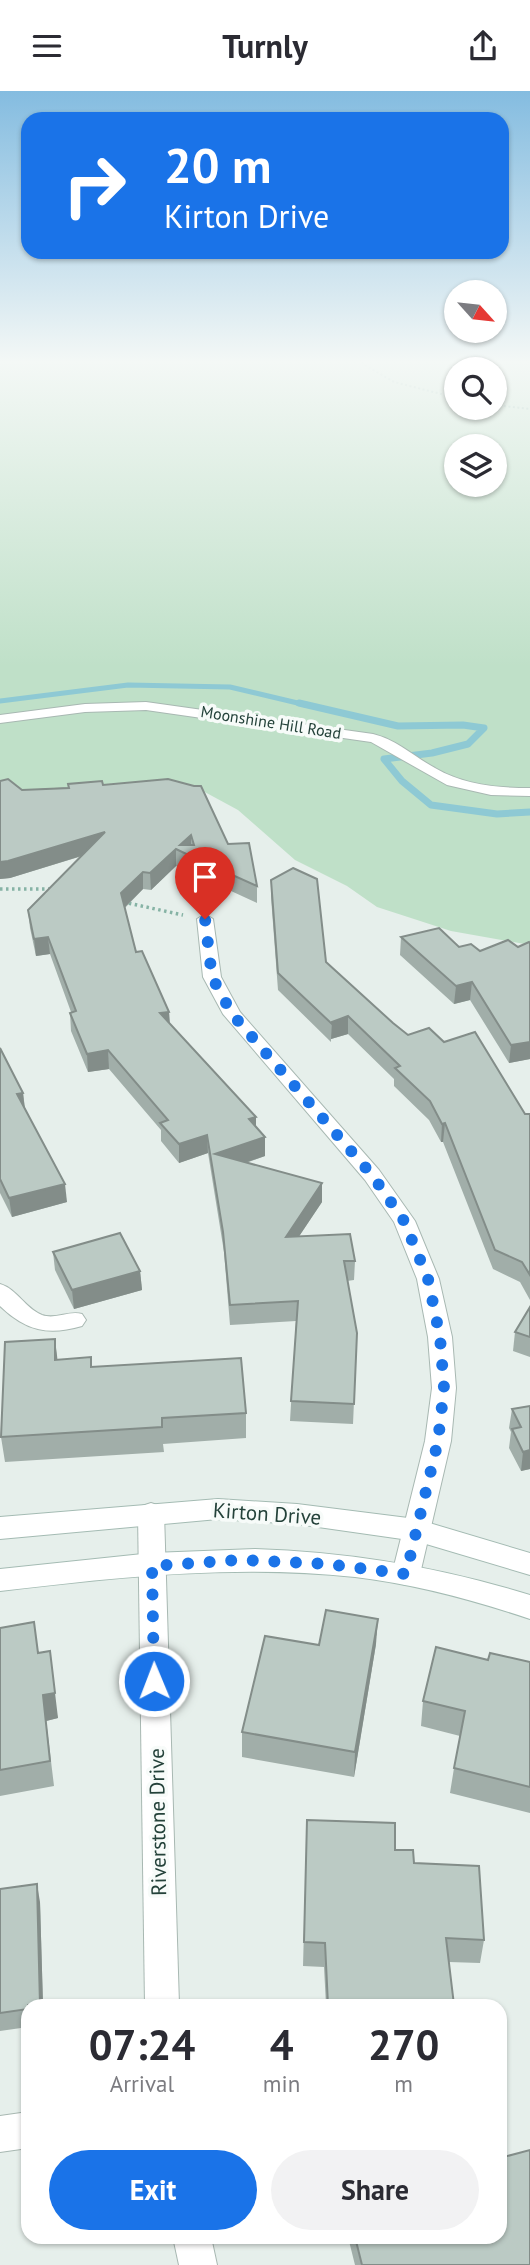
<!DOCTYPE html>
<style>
body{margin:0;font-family:"PT Sans",sans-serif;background:#f2f2f3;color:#2b2b33;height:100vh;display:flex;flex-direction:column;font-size:26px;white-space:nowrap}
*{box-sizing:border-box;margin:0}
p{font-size:23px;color:#7c7c81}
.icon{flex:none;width:38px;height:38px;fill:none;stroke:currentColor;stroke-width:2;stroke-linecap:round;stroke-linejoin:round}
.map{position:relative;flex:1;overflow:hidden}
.side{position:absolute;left:21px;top:1908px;width:486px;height:245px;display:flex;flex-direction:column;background:#fff;border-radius:21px;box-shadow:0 2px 5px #0004}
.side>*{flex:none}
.top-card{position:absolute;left:21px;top:21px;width:488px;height:147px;border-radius:21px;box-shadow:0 2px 5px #0004;background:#1a73e8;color:#fff;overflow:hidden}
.needle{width:46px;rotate:117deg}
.buttons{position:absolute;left:444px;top:189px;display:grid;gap:14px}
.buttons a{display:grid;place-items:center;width:63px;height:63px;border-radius:50%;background:#fff;box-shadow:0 2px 5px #0004;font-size:35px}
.pin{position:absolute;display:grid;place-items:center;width:60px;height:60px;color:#fff;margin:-72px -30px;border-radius:50% 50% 50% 0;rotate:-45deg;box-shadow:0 0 7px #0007}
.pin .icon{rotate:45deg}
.me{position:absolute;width:77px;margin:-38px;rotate:359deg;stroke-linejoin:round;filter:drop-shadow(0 0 5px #0008)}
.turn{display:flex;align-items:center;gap:24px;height:147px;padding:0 28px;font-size:32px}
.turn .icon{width:91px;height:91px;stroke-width:2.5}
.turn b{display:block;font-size:49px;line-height:60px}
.eta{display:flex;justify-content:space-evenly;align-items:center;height:119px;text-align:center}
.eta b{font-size:42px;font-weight:700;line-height:49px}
.cta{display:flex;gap:14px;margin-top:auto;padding:14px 28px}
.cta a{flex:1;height:80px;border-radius:42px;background:#1a73e8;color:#fff;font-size:28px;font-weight:700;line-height:80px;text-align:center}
.cta a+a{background:#f2f2f3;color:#2b2b33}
header{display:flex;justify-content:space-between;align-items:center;height:91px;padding:0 28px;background:#fff;font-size:32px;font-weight:700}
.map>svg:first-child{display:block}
.green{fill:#bfe0c8;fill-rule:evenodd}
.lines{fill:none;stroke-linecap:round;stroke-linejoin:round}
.stream-far1{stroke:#8ec9d4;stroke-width:5}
.stream{stroke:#8ec9d4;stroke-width:7}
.street-casing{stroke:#a8b8b2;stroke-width:2}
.secondary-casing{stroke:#a4bbb3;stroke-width:2}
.path-far1{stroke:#86b3a5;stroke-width:2;stroke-dasharray:2 2.5;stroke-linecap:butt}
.path{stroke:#86b3a5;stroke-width:3.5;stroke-dasharray:2.5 3.5;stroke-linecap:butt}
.street{fill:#fff;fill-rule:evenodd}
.secondary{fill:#fff;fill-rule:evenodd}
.wall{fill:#a1aea9}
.shaded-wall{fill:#838d89}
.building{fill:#bbcac4;stroke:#838d89;stroke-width:2;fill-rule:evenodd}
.route{stroke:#1a73e8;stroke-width:12;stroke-dasharray:0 21.6}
.labels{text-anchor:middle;stroke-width:7;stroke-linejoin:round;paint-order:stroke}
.far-street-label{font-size:16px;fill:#24423a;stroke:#f7fbf9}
.near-street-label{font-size:21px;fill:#24423a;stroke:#f7fbf9}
</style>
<header><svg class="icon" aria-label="menu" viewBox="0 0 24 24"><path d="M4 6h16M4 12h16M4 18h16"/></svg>Turnly<svg class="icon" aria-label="share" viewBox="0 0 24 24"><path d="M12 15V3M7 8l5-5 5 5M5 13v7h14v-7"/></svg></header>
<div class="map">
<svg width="530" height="2174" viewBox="0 0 530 2174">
<rect width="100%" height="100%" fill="#e6efeb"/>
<path class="green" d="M0,272H530V854L451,840L377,816L347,795L295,769L238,719L201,699L46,703L0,698ZM457,278H495V317H457ZM457,355H495V394H457Z"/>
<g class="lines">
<polyline class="stream-far1" points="0,610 128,594 230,596 306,614"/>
<polyline class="stream" points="299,612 398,635 463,634 484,637 468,653 432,662 384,668 402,690 431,714 497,723 530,721"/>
<g class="street-casing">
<g id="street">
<path d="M146,611L373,643C397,649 413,665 435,677C464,694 497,697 530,697V705L491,704L447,694L371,651L146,619L85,621L0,632V624L85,613Z"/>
<polygon points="205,823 213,828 221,886 240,921 379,1079 415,1130 439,1188 452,1246 456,1297 451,1350 420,1483 416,1491 406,1494 396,1491 392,1483 425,1350 432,1297 428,1246 417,1188 394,1131 365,1089 223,923 203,886 197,828"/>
<path d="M0,1193C17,1198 25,1217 42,1224C56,1229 69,1219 82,1223L86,1229L82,1235C48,1245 26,1240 0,1215Z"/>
<polygon points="151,1412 160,1415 164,1422 179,1914 145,1914 138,1422 142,1415"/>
<polygon points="28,2021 28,2057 0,2061 0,2025"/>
<polygon points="173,2146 211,2146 217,2174 179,2174"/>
</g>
</g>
<g class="secondary-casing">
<g id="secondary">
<polygon points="218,1408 297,1413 416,1428 530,1462 530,1484 416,1450 297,1433 218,1428 0,1448 0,1426"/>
<path d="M255,1458C350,1461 439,1476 530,1504V1528C473,1509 415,1493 355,1486C236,1473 118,1486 0,1500V1478L152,1462Z"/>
</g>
</g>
<g class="path-far1">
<polyline points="361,272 394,291 457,307"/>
<polyline points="495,314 530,318"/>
</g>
<g class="path">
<polyline points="0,798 53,798"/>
<polyline points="123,811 183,824"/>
</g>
<use href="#street" class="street"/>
<use href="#secondary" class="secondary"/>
</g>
<g class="wall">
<polygon points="0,690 22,699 103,694 228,753 257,795 257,812 218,794 202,794 200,786 176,775 151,799 143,798 125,817 136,861 169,921 170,933 256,1026 256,1036 265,1065 246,1072 322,1111 299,1145 355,1170 354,1189 347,1190 357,1242 353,1333 290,1330 296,1230 230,1234 224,1161 208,1062 179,1072 161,1050 161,1039 109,978 88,981 71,940 70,922 71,921 50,863 36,865 30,837 28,819 82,765 10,787 0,788"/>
<polygon points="271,789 326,871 393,932 408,944 525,1023 530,1023 530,1209 520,1191 493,1178 443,1051 441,1051 429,1029 394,995 394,988 348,943 331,948 331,951 278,899 271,806"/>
<polygon points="401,846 459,856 480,860 518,856 530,852 530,968 509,972 470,909 454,913 400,864"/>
<polygon points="0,957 23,1002 25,1017 67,1111 12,1126 0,1102"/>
<polygon points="53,1161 140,1180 142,1199 74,1218 55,1179"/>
<polygon points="530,1216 530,1266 513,1260 515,1241"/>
<polygon points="55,1248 57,1269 92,1276 246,1322 246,1347 163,1353 164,1361 5,1371 1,1346"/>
<polygon points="530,1315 530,1378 521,1380 509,1357 511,1341 509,1337 512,1318"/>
<polygon points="0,1537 38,1562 58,1627 46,1630 54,1695 0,1705"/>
<polygon points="376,1553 354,1686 242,1666 242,1641"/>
<polygon points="488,1569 530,1571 530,1722 450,1702 454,1677 460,1645 421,1635 423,1610"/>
<polygon points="307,1729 395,1759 414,1772 484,1849 480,1872 449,1871 454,1914 326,1914 324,1876 303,1875"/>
<polygon points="0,1798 40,1811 43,1914 28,1914 28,1936 0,1940"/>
<polygon points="348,2146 500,2146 530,2174 355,2174"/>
</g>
<g class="shaded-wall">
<polygon points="105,741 107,757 10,787 0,788 0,771"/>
<polygon points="191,744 191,760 180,754"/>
<polygon points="176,758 176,775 151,799 150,782"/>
<polygon points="143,781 143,798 122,819 121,802"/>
<polygon points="48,846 50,863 36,865 34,848"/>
<polygon points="472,891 470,909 454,913 456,895"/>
<polygon points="169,921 170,939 160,922"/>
<polygon points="348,925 348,943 331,948 332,931"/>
<polygon points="530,951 530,968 509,972 511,954"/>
<polygon points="108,959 109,978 88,981 87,963"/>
<polygon points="23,1002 25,1020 17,1003"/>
<polygon points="256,1026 256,1045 249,1028"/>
<polygon points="445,1032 443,1051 441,1051 442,1033"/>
<polygon points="207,1044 208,1062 179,1072 179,1053"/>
<polygon points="265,1046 265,1065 215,1082 215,1063"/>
<polygon points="322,1092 322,1111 286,1165 286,1146"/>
<polygon points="65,1093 67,1111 12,1126 9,1107"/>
<polygon points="140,1180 142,1199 74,1218 72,1199"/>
<polygon points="55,1248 58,1273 55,1269"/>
<polygon points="530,1359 530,1378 521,1380 523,1361"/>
<polygon points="378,1528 376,1553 354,1686 355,1661"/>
<polygon points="50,1560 58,1627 46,1630 54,1695 43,1604"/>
<polygon points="37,1793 40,1811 43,1914 40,1914"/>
</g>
<g class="building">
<path d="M8,688L22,699L69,697L68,693L102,690L103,694L168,688L194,695H201L228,753L249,752L257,795L217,777L202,778L199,769L176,758L150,782L143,781L121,802L136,861L142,860L169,921L160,922L256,1026L249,1028L265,1046L215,1063L322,1092L286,1146L350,1143L355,1170H344L357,1242L354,1313L291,1310L298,1210L230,1214L223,1141L207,1044L179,1053L160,1032L168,1029L108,959L87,963L70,922L76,920L48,846L34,848L28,819L105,741L8,770L0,771V690ZM191,744L194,754H180Z"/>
<polygon points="293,777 317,788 326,871 393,932 408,944 429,937 444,951 475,941 525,1023 530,1023 530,1184 522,1171 495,1159 445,1032 442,1033 430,1010 395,977 400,975 348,925 332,931 332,933 278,882 271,789"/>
<polygon points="439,837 459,856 471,853 480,860 508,849 518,856 529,851 530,852 530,951 511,954 472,891 456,895 401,846"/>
<polygon points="0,957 23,1002 17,1003 65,1093 9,1107 0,1088"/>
<polygon points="120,1142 140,1180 72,1199 53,1161"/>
<polygon points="530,1216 530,1246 515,1241"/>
<polygon points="55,1248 55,1269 91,1266 91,1276 241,1267 246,1322 162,1327 162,1336 1,1346 5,1251"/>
<polygon points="530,1315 530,1359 523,1361 512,1338 521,1336 512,1318"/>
<polygon points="326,1519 378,1528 355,1661 242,1641 265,1545 319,1554"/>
<polygon points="34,1531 38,1562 50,1560 55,1602 43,1604 50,1670 0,1679 0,1537"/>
<polygon points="436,1556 488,1569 490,1562 530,1571 530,1696 454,1677 465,1620 423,1610"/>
<polygon points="307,1729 395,1732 395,1759 413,1759 414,1772 479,1775 484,1849 446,1847 454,1914 328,1914 325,1852 304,1851"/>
<polygon points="37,1793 40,1914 28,1914 28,1918 0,1922 0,1798"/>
<polygon points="530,2059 530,2174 362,2174 355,2146 500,2146 500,2067"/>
</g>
<linearGradient id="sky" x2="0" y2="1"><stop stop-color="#84bce0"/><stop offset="0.47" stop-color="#f4f8f6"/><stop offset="1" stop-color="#f4f8f6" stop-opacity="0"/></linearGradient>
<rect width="530" height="576" fill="url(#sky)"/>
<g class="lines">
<polyline class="route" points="154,1590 152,1475 240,1469 326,1473 406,1483 438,1350 444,1297 440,1246 428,1188 404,1130 372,1084 232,923 212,886 205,828"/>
</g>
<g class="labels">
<g class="far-street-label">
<text transform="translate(271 631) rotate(9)" y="6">Moonshine Hill Road</text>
</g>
<g class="near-street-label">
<text transform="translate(267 1423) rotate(4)" y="7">Kirton Drive</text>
<text transform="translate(158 1731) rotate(-91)" y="7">Riverstone Drive</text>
</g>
</g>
</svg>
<div class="buttons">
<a><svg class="needle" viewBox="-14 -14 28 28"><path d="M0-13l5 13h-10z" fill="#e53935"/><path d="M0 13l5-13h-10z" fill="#7c7c81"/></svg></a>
<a><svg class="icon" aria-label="search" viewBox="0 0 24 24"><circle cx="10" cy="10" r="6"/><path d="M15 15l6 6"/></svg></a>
<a><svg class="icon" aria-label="layers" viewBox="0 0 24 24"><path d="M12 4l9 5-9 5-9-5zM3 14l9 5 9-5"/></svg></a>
</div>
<div class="pin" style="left:205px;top:828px;background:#d93025"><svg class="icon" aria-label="arrive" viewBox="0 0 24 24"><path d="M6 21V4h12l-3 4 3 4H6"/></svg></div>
<svg class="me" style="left:154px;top:1590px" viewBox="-20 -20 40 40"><circle r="17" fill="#1a73e8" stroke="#fff" stroke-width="3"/><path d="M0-11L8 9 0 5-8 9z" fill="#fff"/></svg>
<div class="top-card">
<div class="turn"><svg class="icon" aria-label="right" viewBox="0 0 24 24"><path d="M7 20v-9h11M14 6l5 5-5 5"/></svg><div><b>20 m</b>Kirton Drive</div></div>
</div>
<section class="side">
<div class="eta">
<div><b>07:24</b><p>Arrival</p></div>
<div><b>4</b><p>min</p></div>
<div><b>270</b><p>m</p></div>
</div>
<div class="cta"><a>Exit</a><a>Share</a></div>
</section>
</div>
